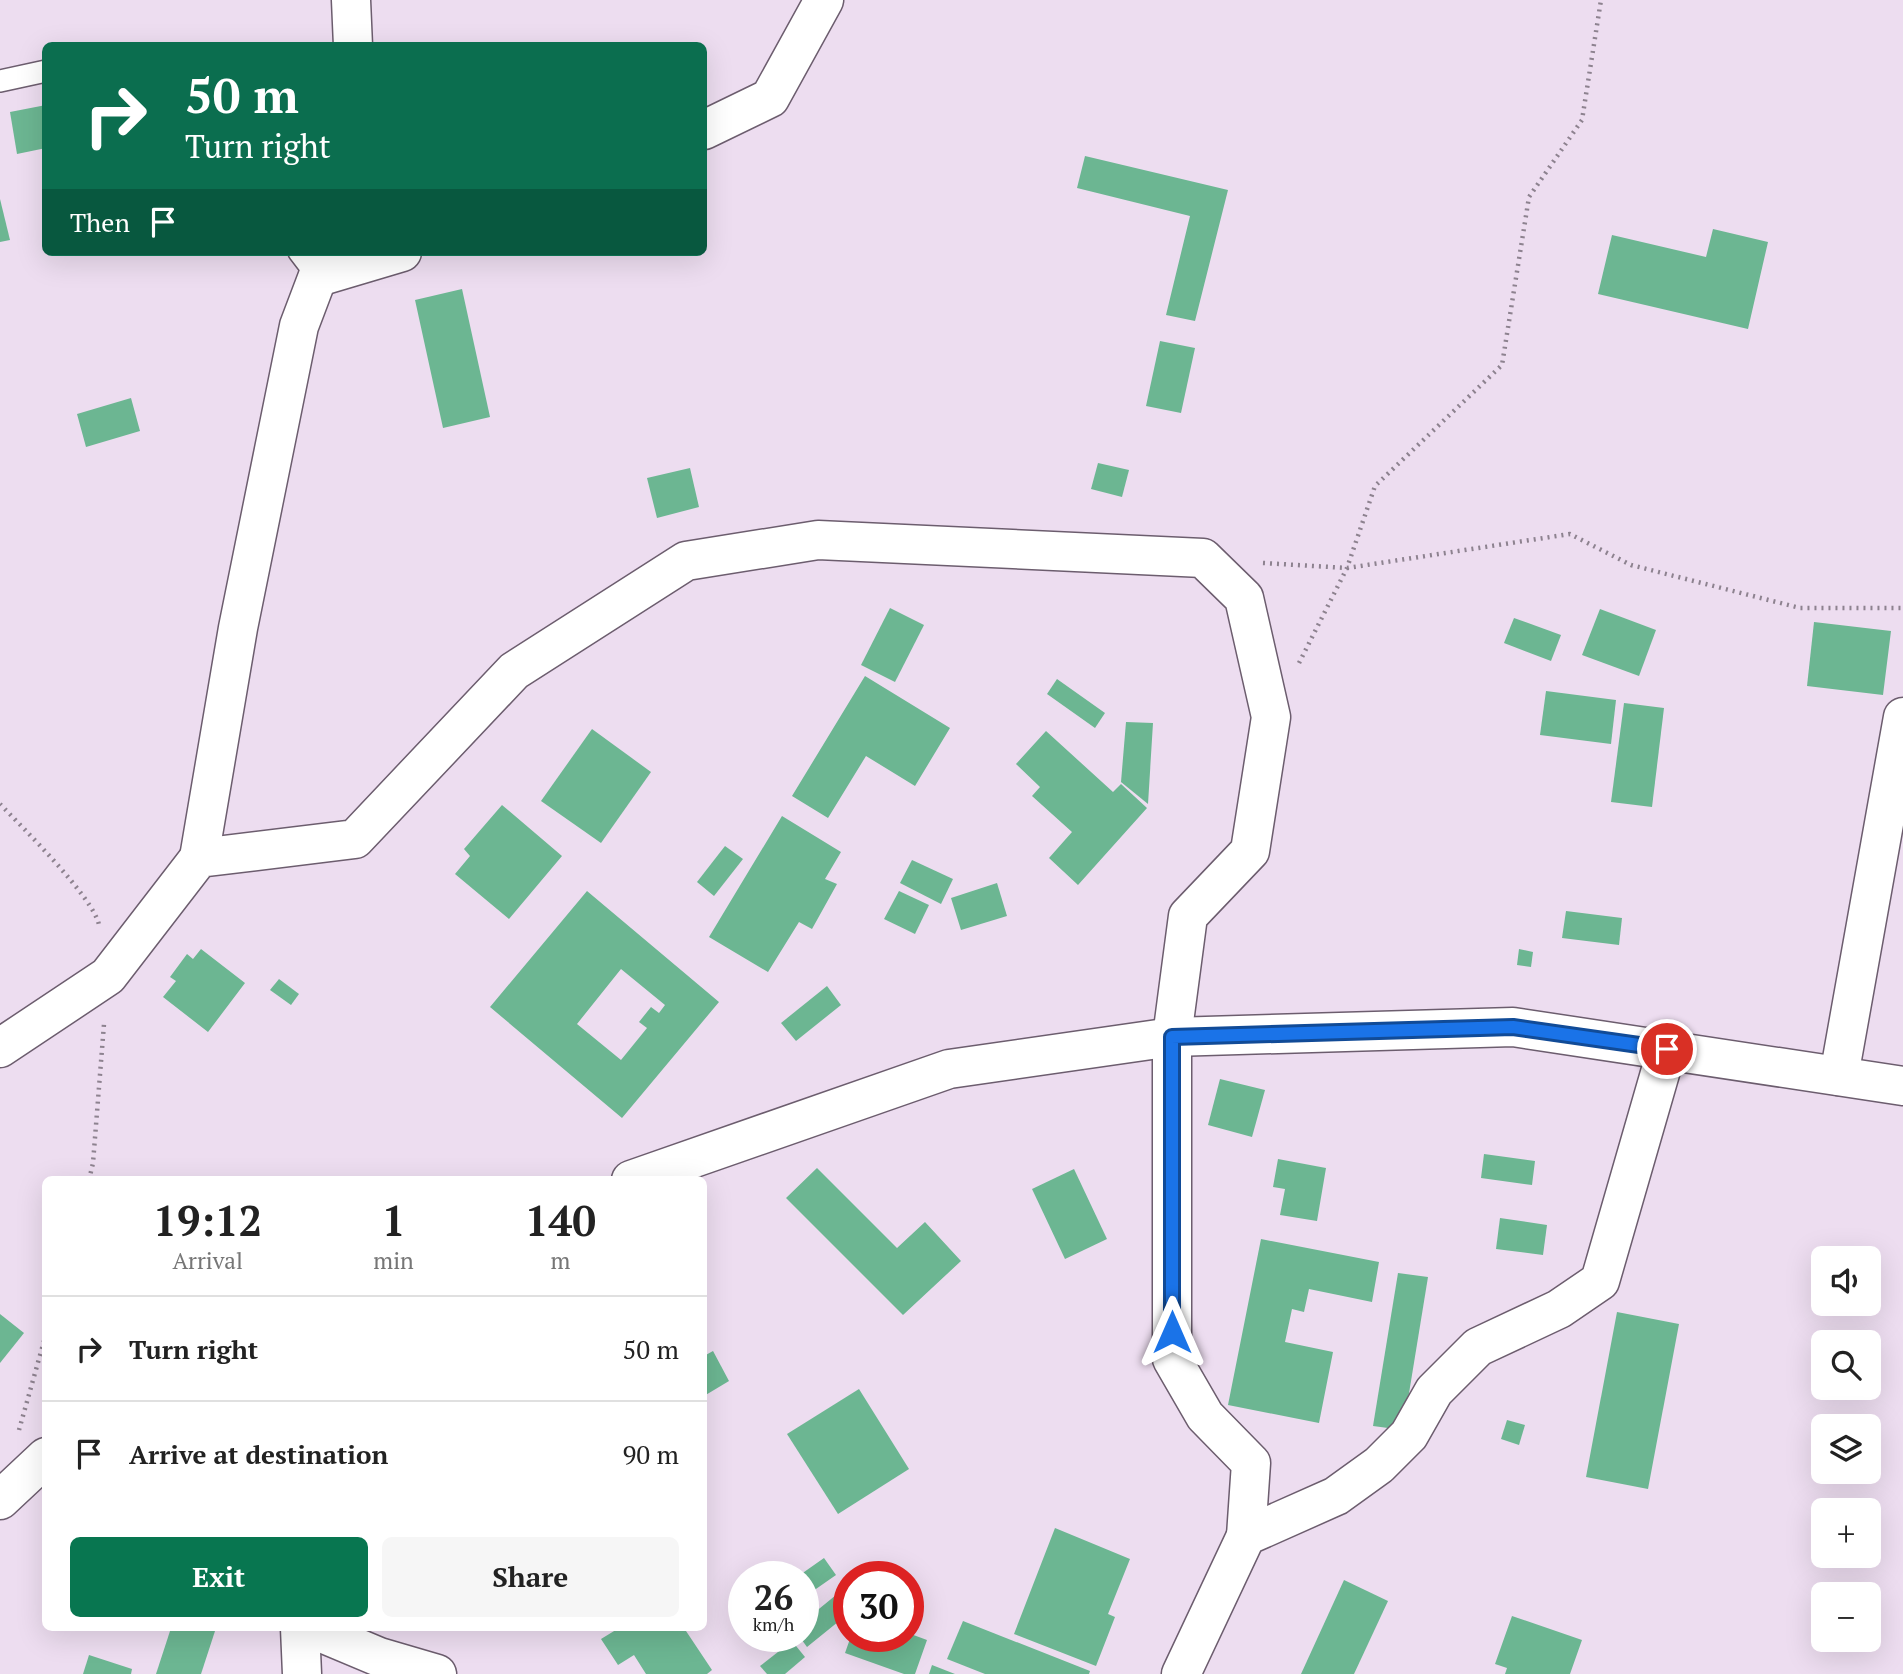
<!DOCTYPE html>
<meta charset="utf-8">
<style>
body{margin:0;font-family:"PT Serif",serif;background:#f6f6f6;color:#222;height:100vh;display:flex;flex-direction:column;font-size:26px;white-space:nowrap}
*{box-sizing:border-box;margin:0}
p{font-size:23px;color:#767676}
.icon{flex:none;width:38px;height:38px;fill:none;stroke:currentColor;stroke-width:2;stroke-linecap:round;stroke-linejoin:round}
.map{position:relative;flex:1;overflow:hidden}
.details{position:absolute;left:42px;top:1176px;width:665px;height:455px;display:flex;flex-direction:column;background:#fff;border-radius:10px;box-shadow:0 7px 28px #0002}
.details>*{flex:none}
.hud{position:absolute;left:42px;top:42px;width:665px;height:214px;border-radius:10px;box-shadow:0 7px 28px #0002;background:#0b6e4f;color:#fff;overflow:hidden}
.fabs{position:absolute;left:1811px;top:1246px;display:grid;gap:14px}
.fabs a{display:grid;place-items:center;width:70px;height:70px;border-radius:10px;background:#fff;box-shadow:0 7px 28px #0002;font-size:35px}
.speed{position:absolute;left:728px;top:1561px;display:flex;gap:14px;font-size:35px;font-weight:700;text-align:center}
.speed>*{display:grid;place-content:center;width:91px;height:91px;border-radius:50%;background:#fff;box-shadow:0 7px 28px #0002;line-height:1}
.speed small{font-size:18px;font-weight:400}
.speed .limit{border:10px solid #d22;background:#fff;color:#111}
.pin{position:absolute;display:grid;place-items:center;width:60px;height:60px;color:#fff;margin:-30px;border:4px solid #fff;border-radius:50%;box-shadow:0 2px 7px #0007}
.me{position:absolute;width:77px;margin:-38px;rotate:0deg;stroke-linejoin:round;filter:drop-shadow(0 0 5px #0008)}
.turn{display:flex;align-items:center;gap:24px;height:147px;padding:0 28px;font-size:32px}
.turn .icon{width:91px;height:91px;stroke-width:2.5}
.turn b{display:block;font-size:49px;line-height:60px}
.then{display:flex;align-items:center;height:66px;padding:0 28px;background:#0003;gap:14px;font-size:26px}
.eta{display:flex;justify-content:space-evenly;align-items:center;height:119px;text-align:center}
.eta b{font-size:42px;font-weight:700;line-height:49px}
.cta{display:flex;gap:14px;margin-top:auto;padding:14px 28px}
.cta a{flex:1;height:80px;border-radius:10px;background:#087650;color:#fff;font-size:28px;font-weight:700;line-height:80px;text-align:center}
.cta a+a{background:#f6f6f6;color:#222}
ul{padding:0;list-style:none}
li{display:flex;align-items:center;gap:21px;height:105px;padding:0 28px;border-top:2px solid #e0e0e0}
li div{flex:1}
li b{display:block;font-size:26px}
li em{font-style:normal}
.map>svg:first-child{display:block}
.building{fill:#6cb692;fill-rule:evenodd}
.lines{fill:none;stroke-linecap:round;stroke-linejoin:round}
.lane-casing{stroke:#6c5d6e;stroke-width:24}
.street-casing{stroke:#6c5d6e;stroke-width:41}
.path{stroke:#8d828f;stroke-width:4.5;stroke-dasharray:2 5;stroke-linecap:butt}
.lane{stroke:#fff;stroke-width:21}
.street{stroke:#fff;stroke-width:38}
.route-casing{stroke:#114b97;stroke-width:18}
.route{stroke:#1a73e8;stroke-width:12}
</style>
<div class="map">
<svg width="1903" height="1674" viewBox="0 0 1903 1674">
<rect width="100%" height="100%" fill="#edddf0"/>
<g class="building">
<polygon points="46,105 46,148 17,154 10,112"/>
<polygon points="1085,156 1228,190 1195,321 1166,315 1190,216 1077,188"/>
<polygon points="0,199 10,240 0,242"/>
<polygon points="1713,229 1768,242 1748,329 1598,294 1612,235 1706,257"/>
<polygon points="462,289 490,417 443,428 415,300"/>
<polygon points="1160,341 1195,348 1181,413 1146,406"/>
<polygon points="131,398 140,431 86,447 77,414"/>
<polygon points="1098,463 1129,470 1122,497 1091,489"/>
<polygon points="690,468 699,507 657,518 647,478"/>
<polygon points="890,608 924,625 895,682 861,665"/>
<polygon points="1600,609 1656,630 1639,676 1582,655"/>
<polygon points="1514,618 1561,635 1551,661 1504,643"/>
<polygon points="1814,622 1891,631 1883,695 1807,686"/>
<polygon points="865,676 950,728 915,786 866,756 828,818 792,796"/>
<polygon points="1057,679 1105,713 1095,728 1047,694"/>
<polygon points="1546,691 1616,700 1611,744 1540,735"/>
<polygon points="1624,703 1664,708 1652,807 1611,802"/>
<polygon points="1126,722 1153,723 1148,804 1121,782"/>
<polygon points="592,729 651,772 601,843 541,801"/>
<polygon points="1046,731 1113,792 1121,784 1147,808 1078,885 1049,858 1072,832 1032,796 1040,787 1016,764"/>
<polygon points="502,805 562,856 509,919 455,874 470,856 464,849"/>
<polygon points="782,816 841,852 825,879 837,884 812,929 799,922 768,972 709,937"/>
<polygon points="725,846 743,859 714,896 697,882"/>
<polygon points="912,860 953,879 941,904 900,883"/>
<polygon points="997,883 1007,916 961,930 951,898"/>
<path d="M587,891L719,1002L622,1118L490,1007ZM621,969L665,1005L659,1013L651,1007L639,1022L647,1028L621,1060L577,1024Z"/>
<polygon points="899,891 929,905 915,934 884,919"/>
<polygon points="1566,911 1622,918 1619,945 1562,938"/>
<polygon points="201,949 245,983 208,1032 163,997 176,981 170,977 187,954 193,959"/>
<polygon points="1519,949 1533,952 1531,967 1517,965"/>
<polygon points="279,979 299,994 291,1005 270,990"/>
<polygon points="827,986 841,1005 796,1041 781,1023"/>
<polygon points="1220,1079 1265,1090 1252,1137 1208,1125"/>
<polygon points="1484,1154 1535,1161 1532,1185 1481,1178"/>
<polygon points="1278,1159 1326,1168 1317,1221 1280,1215 1285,1189 1273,1187"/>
<polygon points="817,1168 897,1248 925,1222 961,1261 903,1315 786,1198"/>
<polygon points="1074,1169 1107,1239 1065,1259 1032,1189"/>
<polygon points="1500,1218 1547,1225 1543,1255 1496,1249"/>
<polygon points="1261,1239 1379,1262 1372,1302 1309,1289 1304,1312 1292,1309 1285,1342 1333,1352 1319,1423 1228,1405"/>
<polygon points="1398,1273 1428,1277 1403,1430 1373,1426"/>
<polygon points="1617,1312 1679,1324 1648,1489 1586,1477"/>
<polygon points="0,1314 24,1333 0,1363"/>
<polygon points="713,1351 729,1381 704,1396 704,1356"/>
<polygon points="859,1389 909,1469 838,1514 787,1434"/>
<polygon points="1507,1420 1525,1425 1519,1445 1501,1439"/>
<polygon points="1055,1528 1130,1559 1108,1614 1115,1617 1096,1666 1014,1634"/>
<polygon points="824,1558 836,1575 803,1598 803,1577 797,1577"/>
<polygon points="1344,1580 1388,1601 1354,1674 1301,1674"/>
<polygon points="847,1586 849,1613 807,1647 799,1636 803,1636 803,1622"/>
<polygon points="1512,1616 1582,1640 1570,1674 1505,1674 1507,1668 1495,1664"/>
<polygon points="963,1621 1090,1671 1089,1674 985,1674 947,1659"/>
<polygon points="171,1628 216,1628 201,1674 156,1674"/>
<polygon points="619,1628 684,1628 712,1670 707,1674 646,1674 634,1655 618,1665 601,1639"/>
<polygon points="908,1633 927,1640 915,1674 904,1674 845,1653 851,1636 908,1636"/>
<polygon points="792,1641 805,1657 785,1674 767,1674 760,1666"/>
<polygon points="89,1655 132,1669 131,1674 83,1674"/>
<polygon points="932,1665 955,1674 929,1674"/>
</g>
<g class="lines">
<g class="lane-casing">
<g id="lane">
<polyline points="0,81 46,71"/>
<polyline points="299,252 318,277"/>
</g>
</g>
<g class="street-casing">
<g id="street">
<polyline points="351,0 353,46"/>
<polyline points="704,130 770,98 824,0"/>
<polyline points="318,277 402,252"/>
<polyline points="199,858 238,628 299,326 327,252"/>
<polyline points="0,1048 108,976 199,858 355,839 514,671 686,561 818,540 1203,558 1244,598 1271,717 1250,851 1188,916 1172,1037 1172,1359 1205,1416 1251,1463 1246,1536"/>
<polyline points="1839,1076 1903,717"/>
<polyline points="631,1180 949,1069 1172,1037 1513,1027 1903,1086"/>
<polyline points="0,1500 46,1457"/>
<polyline points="300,1628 302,1674"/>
<polyline points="310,1628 379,1657 437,1674"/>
<polyline points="1181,1674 1246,1536 1336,1496 1379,1465 1409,1435 1434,1391 1478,1347 1559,1309 1600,1281 1667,1049"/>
</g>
</g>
<g class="path">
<polyline points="1263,563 1347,568 1570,534 1631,565 1800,608 1903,608"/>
<polyline points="1299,663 1347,568 1375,486 1502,365 1529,197 1582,120 1601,0"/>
<path d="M0,804C22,827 94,898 99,925"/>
<polyline points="89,1180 93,1163 104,1024"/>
<polyline points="19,1430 46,1334"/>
</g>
<use href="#lane" class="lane"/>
<use href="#street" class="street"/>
</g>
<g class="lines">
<g class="route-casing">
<polyline id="route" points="1172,1332 1172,1037 1513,1027 1667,1049"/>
</g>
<use href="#route" class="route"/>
</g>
</svg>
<div class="fabs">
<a><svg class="icon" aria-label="sound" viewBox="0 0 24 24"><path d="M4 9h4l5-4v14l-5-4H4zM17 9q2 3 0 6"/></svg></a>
<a><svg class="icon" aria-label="search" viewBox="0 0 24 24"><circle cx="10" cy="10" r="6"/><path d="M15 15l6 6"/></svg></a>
<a><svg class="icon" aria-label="layers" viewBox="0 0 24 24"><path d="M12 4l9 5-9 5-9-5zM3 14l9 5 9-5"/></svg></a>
<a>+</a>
<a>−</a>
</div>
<div class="speed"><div>26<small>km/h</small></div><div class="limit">30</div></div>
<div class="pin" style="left:1667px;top:1049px;background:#d93025"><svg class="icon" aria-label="arrive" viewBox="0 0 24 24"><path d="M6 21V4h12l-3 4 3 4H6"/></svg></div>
<svg class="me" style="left:1172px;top:1332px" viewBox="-20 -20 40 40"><path d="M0-17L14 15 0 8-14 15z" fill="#1a73e8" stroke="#fff" stroke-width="4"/></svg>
<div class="hud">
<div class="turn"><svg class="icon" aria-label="right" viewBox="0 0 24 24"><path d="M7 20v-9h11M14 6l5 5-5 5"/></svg><div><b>50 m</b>Turn right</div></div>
<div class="then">Then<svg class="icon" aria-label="arrive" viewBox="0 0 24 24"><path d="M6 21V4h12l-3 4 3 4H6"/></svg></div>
</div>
<section class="details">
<div class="eta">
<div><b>19:12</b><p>Arrival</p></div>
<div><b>1</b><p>min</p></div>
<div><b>140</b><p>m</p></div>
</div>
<ul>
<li><svg class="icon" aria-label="right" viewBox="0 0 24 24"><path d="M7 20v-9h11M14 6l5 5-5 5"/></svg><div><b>Turn right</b></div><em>50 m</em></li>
<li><svg class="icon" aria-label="arrive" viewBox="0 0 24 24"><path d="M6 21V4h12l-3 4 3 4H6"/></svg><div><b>Arrive at destination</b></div><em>90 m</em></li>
</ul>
<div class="cta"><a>Exit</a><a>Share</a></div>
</section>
</div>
